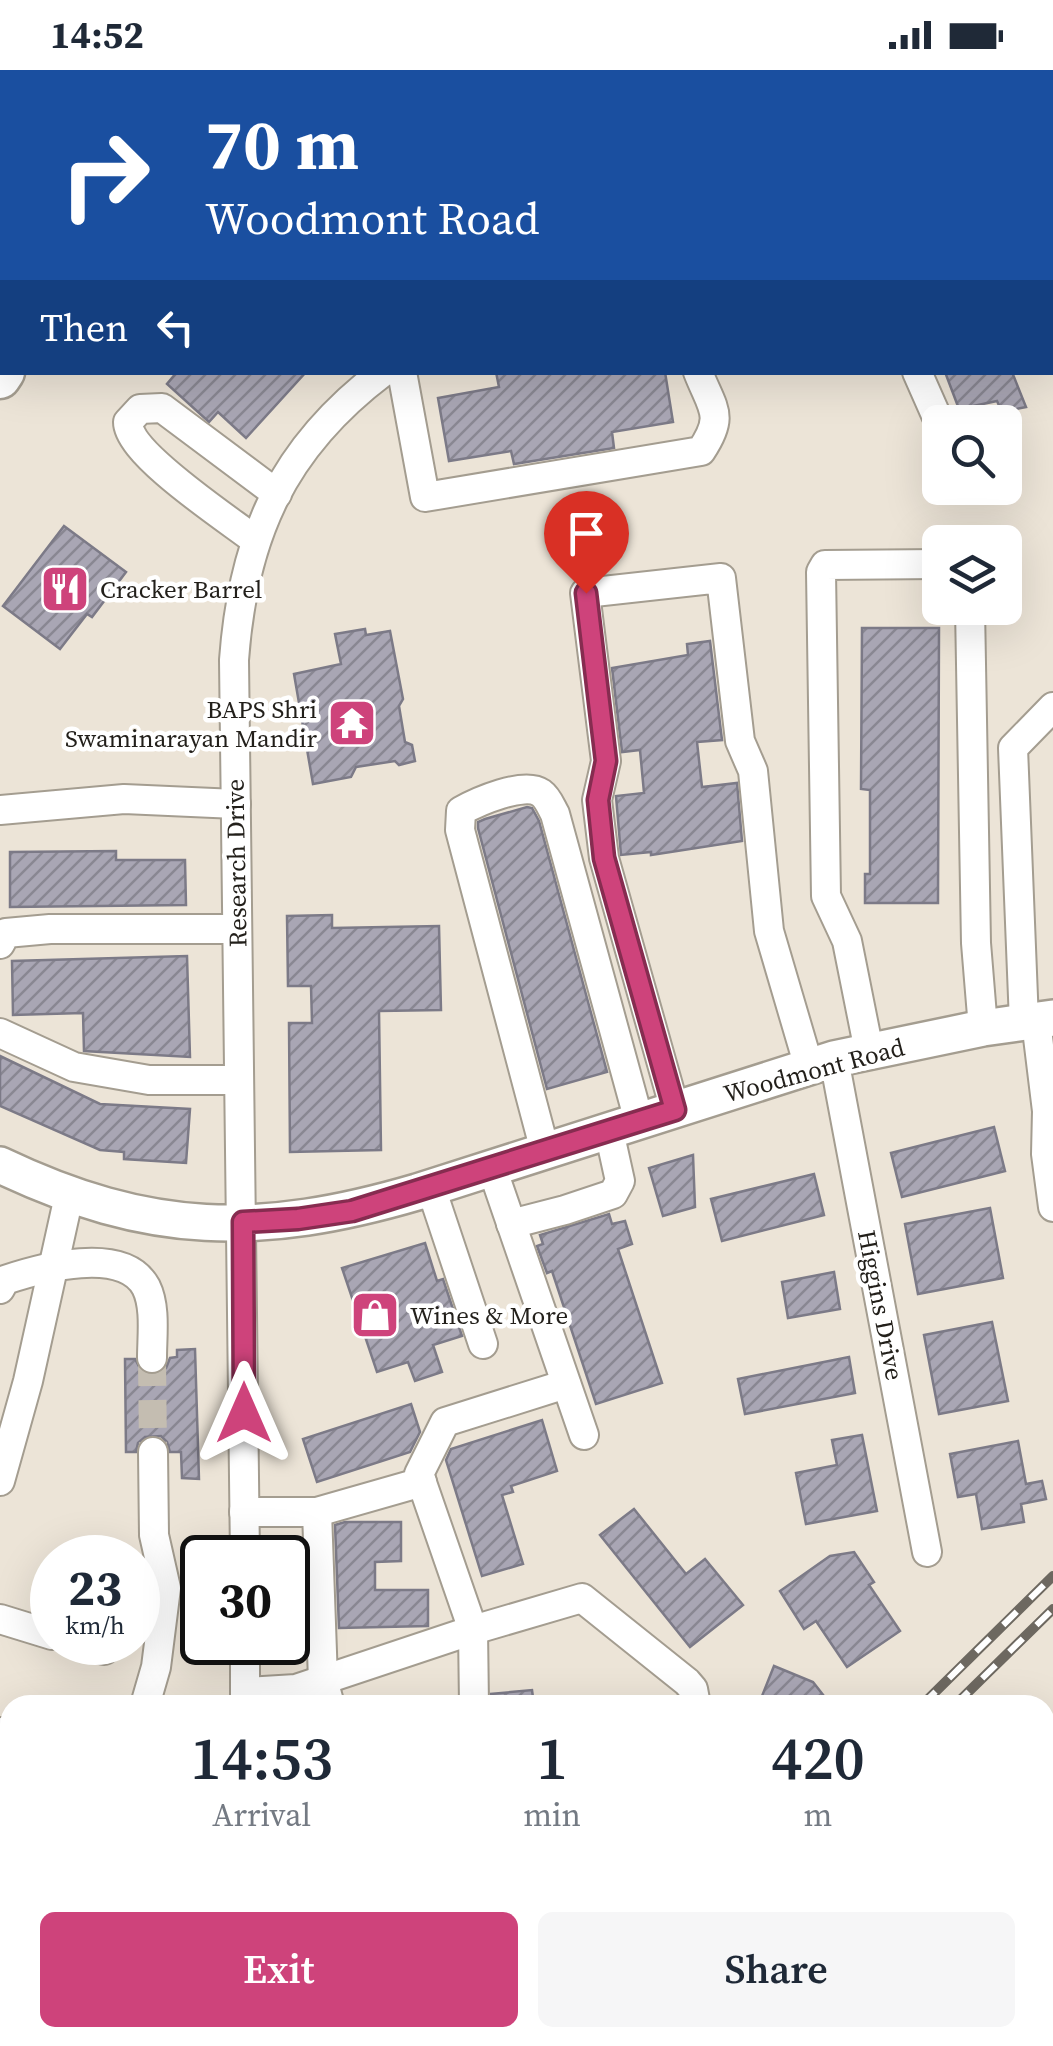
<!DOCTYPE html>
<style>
body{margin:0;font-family:"Source Serif 4",serif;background:#f6f6f7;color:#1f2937;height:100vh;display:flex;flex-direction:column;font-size:38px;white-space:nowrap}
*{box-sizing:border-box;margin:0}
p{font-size:32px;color:#747a83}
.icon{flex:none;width:55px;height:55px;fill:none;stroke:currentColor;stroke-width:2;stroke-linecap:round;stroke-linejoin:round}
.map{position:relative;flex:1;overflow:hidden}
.details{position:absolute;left:0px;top:1625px;width:1055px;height:352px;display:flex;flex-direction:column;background:#fff;border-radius:30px 30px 0 0;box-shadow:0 10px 40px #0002}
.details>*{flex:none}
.guide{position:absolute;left:0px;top:0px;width:1055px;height:305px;box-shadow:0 10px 40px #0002;background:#1a4fa0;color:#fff;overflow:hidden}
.fabs{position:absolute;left:922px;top:335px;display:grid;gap:20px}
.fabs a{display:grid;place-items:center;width:100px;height:100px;border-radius:15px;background:#fff;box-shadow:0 10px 40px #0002;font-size:50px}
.speed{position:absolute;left:30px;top:1465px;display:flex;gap:20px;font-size:50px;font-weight:700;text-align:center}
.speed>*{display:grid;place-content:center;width:130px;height:130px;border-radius:50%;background:#fff;box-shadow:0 10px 40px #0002;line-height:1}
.speed small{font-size:25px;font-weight:400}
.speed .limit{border:5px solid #111;border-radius:15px;background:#fff;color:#111}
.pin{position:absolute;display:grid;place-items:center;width:85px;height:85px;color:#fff;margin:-102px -42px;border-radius:50% 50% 50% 0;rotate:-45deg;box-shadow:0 0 10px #0007}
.pin .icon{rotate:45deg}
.me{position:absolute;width:110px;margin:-55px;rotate:0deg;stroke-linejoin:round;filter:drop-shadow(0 0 8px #0008)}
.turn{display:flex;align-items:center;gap:35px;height:210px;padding:0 40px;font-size:45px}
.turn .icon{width:130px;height:130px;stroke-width:2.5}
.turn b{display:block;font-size:70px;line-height:85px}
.then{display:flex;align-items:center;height:95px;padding:0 40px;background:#0003;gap:20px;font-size:38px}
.eta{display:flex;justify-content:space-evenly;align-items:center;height:170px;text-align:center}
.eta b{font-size:60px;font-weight:600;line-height:70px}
.primary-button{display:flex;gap:20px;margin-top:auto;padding:20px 40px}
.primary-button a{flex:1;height:115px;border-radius:15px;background:#ce437b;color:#fff;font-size:40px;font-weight:600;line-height:115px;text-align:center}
.primary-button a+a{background:#f6f6f7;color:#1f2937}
.status{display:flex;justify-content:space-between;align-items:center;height:70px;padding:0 50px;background:#fff;direction:ltr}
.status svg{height:28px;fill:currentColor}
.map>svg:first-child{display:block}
.building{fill:url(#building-hatch);stroke:#7c7a87;stroke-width:2.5}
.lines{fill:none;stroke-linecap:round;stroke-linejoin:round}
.minor-tunnel{stroke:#c4bdb1;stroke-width:28;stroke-dasharray:28 14;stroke-linecap:butt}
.minor-casing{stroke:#a49d90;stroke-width:32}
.major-casing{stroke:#a49d90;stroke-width:40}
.highway-casing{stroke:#a49d90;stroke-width:45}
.minor{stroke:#fff;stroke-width:28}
.major{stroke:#fff;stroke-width:35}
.highway{stroke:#fff;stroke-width:40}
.rail-casing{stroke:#6d6860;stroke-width:10}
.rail{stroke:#fff;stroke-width:6;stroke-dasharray:19;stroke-linecap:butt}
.route-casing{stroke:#862c50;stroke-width:25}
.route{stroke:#ce437b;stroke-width:18}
.labels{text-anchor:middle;stroke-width:9;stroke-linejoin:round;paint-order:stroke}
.poi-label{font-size:25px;fill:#221f1a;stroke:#fff;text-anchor:start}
.street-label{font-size:25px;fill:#221f1a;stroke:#fff}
</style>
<div class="status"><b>14:52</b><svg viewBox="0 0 49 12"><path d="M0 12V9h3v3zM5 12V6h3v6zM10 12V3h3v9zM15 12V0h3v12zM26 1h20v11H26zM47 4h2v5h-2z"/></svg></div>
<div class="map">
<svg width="1053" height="1976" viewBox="0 0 1053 1976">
<defs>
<pattern id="building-hatch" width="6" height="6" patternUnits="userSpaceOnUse" patternTransform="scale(2.5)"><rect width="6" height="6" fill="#a9a6b4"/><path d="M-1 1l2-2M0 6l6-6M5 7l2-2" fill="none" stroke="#898792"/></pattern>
</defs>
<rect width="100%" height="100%" fill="#ece4d7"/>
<g class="building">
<polygon points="177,302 306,302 246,368 218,342 209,352 167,314"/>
<polygon points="496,302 665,302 673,352 612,362 614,378 514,394 511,381 449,391 438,328 499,317"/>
<polygon points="945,302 1012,302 1026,337 1002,342 997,331 959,339"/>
<polygon points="64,456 126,502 92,547 87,544 60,579 3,536"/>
<polygon points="862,558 939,558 938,833 865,833 865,804 870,804 870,720 861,719"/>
<polygon points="365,559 366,565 390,561 403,629 399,636 405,672 412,675 415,691 399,695 395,691 356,697 351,707 313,714 294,604 341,594 335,564"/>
<polygon points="710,571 722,670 697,672 702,717 737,713 742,771 651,785 651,782 621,785 616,726 644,723 640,680 622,682 612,598 688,585 687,574"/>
<polygon points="527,737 532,738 539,751 607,1002 547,1019 478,758 478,752 485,749"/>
<polygon points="116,781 116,790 185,790 186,835 10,837 10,782"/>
<polygon points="332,845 332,858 439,856 441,940 379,941 381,1080 290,1082 289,953 312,953 311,916 288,916 287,846"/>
<polygon points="187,886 190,987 84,981 83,943 13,945 12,891"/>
<polygon points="0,986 100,1034 190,1039 186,1093 124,1089 124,1082 100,1080 0,1036"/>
<polygon points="994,1057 1005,1101 902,1127 891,1083"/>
<polygon points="693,1085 695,1137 663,1146 649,1098"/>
<polygon points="814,1104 824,1145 722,1171 711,1129"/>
<polygon points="990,1138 1003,1208 918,1224 905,1154"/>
<polygon points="609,1144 612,1154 625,1151 632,1174 618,1179 662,1313 596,1334 552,1201 547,1203 537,1176 543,1174 540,1165"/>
<polygon points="425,1173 437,1211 443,1209 462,1266 433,1275 442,1302 415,1311 408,1292 377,1302 342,1198"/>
<polygon points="834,1202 840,1239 788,1248 782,1212"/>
<polygon points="992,1252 1008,1331 939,1344 924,1265"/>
<polygon points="195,1279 199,1409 182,1408 181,1382 170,1382 167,1372 161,1366 145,1367 138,1373 136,1382 126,1382 125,1289 135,1289 142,1302 153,1305 166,1298 170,1288 177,1287 177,1280"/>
<polygon points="849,1287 855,1323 745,1344 738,1309"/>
<polygon points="411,1334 420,1362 410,1382 317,1412 303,1369"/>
<polygon points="542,1350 557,1401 511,1416 513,1422 502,1425 523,1494 482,1506 446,1390 451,1379"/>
<polygon points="862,1365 877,1441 806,1454 796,1403 837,1395 832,1370"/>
<polygon points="1018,1371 1026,1414 1042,1411 1046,1429 1021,1434 1024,1452 982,1459 976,1424 958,1427 950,1384"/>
<polygon points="634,1439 686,1504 705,1489 743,1535 690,1577 600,1465"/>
<polygon points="345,1452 401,1452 401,1491 375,1492 375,1520 428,1520 428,1556 339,1558 335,1455"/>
<polygon points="854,1482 874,1512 869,1515 900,1561 847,1597 816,1551 804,1559 780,1521 830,1486"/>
<polygon points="774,1596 813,1612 831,1635 770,1635 760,1631"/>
<polygon points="532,1620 534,1635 491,1635 491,1624"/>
</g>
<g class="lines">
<polyline class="minor-tunnel" points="152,1288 153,1382"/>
<g class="minor-casing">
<g id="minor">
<polyline points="915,0 916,2"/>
<polyline points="1043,2 1047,0"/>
<path d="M402,302L425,427L701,381C725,345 713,340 698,302"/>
<polyline points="917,302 936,345"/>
<path d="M255,470C228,449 128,384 128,352L140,339L162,338L277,424"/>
<polyline points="970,538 976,873 983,958"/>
<polyline points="0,740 124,729 236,734"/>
<polyline points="0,874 6,863 50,859 237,859"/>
<polyline points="1036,951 1047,1041 1046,1084 1053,1137"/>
<polyline points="1024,952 1013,678 1053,637"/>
<polyline points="0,963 74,997 149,1010 239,1010"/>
<polyline points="869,981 847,871 826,826 821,502 825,495 940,494"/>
<polyline points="834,989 927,1482"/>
<polyline points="675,1040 604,788 597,730 606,691 585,523 721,508 740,671 753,701 769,861 809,997"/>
<path d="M545,1081L460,760L461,741C477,732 524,711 541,723C548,728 551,737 555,744L639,1051"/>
<polyline points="492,1098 584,1365"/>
<polyline points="431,1118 483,1274"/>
<polyline points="511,1154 565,1140 613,1124 620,1111 609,1061"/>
<path d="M0,1219L5,1210C41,1198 123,1175 146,1217C156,1237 152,1266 152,1288"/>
<polyline points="0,1411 28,1311 69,1126"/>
<polyline points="244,1442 317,1442 422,1412"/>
<polyline points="317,1442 323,1610 330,1635"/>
<path d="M245,1488L234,590C243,467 282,378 383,302"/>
<polyline points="0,1549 52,1565"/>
<polyline points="79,1572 104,1580"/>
<polyline points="245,1572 245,1635"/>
<polyline points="245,1622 296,1619 473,1560 582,1528 687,1612 693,1619 696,1635"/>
<polyline points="145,1635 156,1597 166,1518 154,1465 153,1382"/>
<polyline points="474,1635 473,1560 419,1404 445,1352 566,1314"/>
<polyline points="0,1662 10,1665"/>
<polyline points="1045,1740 1053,1732"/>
<polyline points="1045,1811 1053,1803"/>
<polyline points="1045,1867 1051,1873 1045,1879"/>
<polyline points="0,1926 10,1922"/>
<polyline points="201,1968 205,1969 203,1976"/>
<polyline points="140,1976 143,1968"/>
<polyline points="812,1976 849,1968 858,1976"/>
<polyline points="946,1976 954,1968"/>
</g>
</g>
<g class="major-casing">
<path id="major" d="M0,1095C149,1166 260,1168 417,1122L834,989L983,958L1053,948"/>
</g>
<g class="highway-casing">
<g id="highway">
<polyline points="134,2 137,0"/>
<polyline points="166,2 169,0"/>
<polyline points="249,2 251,0"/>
<polyline points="0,115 2,113"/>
<polyline points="0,153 2,151"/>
<polyline points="0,229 2,227"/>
<polyline points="0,308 4,302"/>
</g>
</g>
<use href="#minor" class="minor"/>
<use href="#major" class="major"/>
<use href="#highway" class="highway"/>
<g class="rail-casing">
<g id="rail">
<polyline points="922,1635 1053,1506"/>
<polyline points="955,1635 1053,1539"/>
<polyline points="592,1976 601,1968"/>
<polyline points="622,1976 631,1968"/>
</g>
</g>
<use href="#rail" class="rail"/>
</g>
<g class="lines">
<g class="route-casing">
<polyline id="route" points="244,1343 243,1152 298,1149 352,1141 675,1040 604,788 598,730 606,691 586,523"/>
</g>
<use href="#route" class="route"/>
</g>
<defs>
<g id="restaurant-square" transform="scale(2.5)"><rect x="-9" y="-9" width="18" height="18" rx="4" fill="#ce437b" stroke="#fff"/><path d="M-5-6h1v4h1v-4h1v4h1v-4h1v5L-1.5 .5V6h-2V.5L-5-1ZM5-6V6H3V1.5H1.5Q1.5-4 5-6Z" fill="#fff"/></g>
<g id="temple-square" transform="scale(2.5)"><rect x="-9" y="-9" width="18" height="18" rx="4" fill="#ce437b" stroke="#fff"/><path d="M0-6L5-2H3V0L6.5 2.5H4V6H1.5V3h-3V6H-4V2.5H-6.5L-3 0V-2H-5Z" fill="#fff"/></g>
<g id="shop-square" transform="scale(2.5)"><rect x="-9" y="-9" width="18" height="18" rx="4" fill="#ce437b" stroke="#fff"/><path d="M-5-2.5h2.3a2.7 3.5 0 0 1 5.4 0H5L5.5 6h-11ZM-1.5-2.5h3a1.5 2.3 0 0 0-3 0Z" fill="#fff"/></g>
</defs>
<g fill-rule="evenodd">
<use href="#restaurant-square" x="65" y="519"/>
<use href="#temple-square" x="352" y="653"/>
<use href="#shop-square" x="375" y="1245"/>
</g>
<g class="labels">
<g class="poi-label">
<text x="100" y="528">Cracker Barrel</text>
<text x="317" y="648" text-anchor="end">BAPS Shri<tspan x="317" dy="29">Swaminarayan Mandir</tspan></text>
<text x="410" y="1254">Wines &amp; More</text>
</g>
<g class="street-label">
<text transform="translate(236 793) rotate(-91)" y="9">Research Drive</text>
<text transform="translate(814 1000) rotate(-15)" y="9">Woodmont Road</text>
<text transform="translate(881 1235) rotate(79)" y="9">Higgins Drive</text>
</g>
</g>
</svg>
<div class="fabs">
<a><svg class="icon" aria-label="search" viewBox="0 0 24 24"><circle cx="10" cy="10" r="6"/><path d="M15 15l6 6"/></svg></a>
<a><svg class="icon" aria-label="layers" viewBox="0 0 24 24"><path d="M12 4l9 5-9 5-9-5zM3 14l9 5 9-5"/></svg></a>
</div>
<div class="speed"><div>23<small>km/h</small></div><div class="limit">30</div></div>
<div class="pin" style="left:586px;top:523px;background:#d93025"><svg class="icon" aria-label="arrive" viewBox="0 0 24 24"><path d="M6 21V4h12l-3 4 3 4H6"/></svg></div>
<svg class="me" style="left:244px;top:1343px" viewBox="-20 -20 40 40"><path d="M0-17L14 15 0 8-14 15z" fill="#ce437b" stroke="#fff" stroke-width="4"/></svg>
<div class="guide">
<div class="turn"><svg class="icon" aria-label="right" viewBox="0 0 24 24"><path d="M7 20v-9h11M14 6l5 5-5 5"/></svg><div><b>70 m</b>Woodmont Road</div></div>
<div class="then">Then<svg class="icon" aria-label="left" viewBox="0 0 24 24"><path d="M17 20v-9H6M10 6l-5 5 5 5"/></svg></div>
</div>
<section class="details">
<div class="eta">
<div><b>14:53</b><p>Arrival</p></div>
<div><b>1</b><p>min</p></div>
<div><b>420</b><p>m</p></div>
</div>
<div class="primary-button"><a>Exit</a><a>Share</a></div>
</section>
</div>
